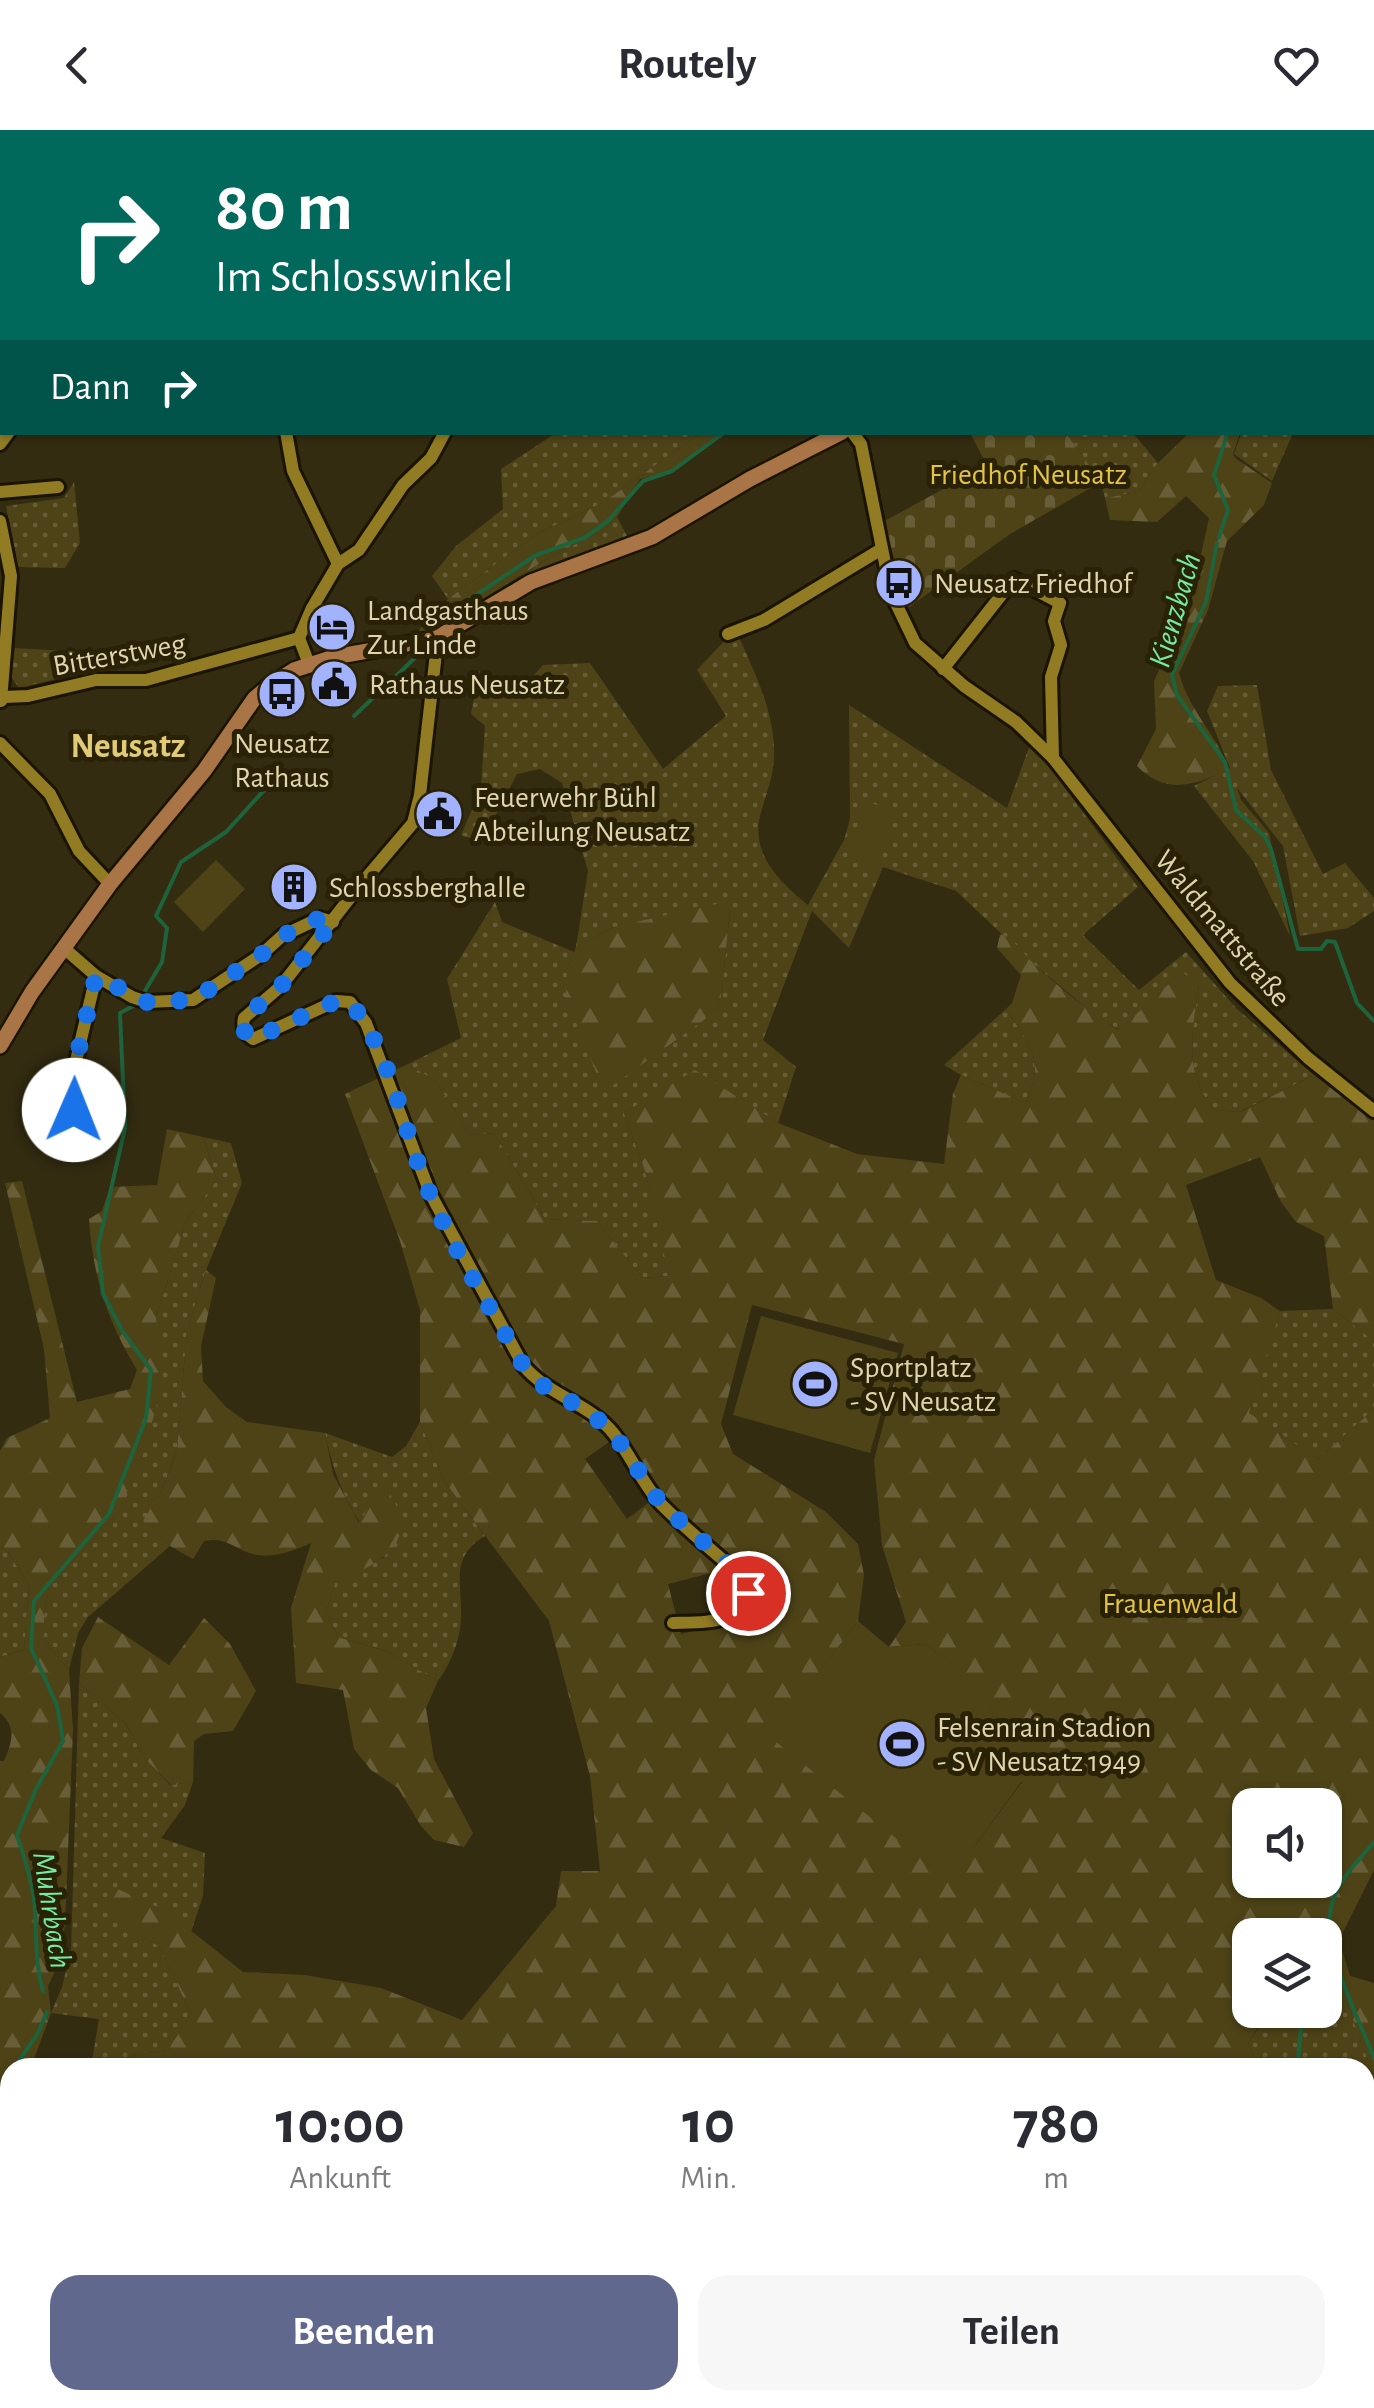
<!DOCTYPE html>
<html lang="de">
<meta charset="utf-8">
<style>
body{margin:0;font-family:"Alegreya Sans",sans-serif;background:#f7f7f7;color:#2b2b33;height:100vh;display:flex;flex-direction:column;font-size:38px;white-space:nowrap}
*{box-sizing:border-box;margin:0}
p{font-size:32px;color:#7c7c81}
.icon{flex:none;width:55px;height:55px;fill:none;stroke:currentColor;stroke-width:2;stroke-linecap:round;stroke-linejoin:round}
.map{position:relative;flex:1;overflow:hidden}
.details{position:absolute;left:0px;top:1928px;width:1375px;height:352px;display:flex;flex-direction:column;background:#fff;border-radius:30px 30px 0 0;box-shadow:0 2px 8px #0004}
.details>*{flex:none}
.top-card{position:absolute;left:0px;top:0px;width:1375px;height:305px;box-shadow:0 2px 8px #0004;background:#00695c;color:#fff;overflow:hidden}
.controls{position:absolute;left:1232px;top:1658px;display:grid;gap:20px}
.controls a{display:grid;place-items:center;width:110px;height:110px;border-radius:20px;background:#fff;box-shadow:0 2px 8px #0004;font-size:50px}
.pin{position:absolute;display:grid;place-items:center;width:85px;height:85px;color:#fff;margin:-42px;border:5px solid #fff;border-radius:50%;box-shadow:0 2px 10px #0007}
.me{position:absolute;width:110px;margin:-55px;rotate:1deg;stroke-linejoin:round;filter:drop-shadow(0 0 8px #0008)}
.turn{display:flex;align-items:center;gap:35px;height:210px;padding:0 50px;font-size:45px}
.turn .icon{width:130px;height:130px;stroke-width:2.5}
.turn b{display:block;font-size:70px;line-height:85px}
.then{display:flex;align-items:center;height:95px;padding:0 50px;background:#0003;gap:20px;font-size:38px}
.eta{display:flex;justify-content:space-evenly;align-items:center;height:170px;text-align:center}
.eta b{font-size:60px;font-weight:700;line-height:70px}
.button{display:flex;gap:20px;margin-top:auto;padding:20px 50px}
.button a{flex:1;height:115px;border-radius:30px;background:#61688e;color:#fff;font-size:40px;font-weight:700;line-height:115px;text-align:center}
.button a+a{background:#f7f7f7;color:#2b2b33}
header{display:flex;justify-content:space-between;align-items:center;height:130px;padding:0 50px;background:#fff;font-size:45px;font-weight:700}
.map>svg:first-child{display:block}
.grass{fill:url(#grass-dots)}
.forest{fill:url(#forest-firs);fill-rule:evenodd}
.cemetery{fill:url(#cemetery-stones)}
.park{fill:#4e4317}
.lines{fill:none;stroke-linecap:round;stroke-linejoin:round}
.stream{stroke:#1d633c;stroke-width:4}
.minor-casing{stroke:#1b1400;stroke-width:18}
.major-casing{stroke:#1b1400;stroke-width:20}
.minor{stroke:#927c23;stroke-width:12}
.major{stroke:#a97446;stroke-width:15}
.route{stroke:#1a73e8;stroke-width:18;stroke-dasharray:0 32.4}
.labels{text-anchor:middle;stroke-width:10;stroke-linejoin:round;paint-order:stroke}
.park-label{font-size:30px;fill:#e5c440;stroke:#292207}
.poi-label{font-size:30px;fill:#e0d5ad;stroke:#292207;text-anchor:start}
.street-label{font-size:30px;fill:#e0d5ad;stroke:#292207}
.water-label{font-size:32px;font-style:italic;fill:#75eaa2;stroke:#292207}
.quarter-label{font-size:35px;font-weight:bold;fill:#e2cb77;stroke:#292207}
</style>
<header><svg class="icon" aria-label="back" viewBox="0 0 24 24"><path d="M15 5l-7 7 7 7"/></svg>Routely<svg class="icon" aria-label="heart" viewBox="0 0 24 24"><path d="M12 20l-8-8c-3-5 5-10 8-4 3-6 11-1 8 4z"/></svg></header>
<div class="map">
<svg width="1374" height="2278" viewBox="0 0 1374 2278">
<defs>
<pattern id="grass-dots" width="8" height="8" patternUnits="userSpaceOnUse" patternTransform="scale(2.5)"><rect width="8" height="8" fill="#4e4317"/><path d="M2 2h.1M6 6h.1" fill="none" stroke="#675d36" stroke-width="1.8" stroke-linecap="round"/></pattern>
<pattern id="forest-firs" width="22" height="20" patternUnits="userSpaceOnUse" patternTransform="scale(2.5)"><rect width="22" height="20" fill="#4e4317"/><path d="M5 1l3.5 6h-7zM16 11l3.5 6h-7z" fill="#675d36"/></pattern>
<pattern id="cemetery-stones" width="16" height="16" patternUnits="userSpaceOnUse" patternTransform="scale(2.5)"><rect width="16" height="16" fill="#4e4317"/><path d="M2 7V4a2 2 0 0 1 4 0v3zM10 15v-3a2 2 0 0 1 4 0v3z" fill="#675d36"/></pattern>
</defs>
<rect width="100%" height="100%" fill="#332c11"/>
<g class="grass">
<polygon points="1242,302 1293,303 1272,351 1234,324"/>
<polygon points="556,303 701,303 602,373 537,404 448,469 432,446 456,416 503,379 501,339"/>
<polygon points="1066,303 1133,303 1158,333 1138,362 1105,368 1101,352"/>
<polygon points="74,352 80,413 65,438 18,437 6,376 64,368"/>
<polygon points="617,387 627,406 562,430 511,453 553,425 600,402"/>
<path d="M737,503C753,539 773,578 774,619C775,645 766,663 760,686C751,725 780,752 808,775L844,710L850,689L849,575L1007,678L1031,612L1138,757L1083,805L1139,860L1186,822L1237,879L1314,945L1239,982L1214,980C1182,941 1193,900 1199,854L1181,843L1120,900L1096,886L1036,836L956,761L883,737L849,818L812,781L763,910L796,937L778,993L695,941L624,983L645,1041L670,1146L642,1148L597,1091L545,1089L494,1003L471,1005L435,951L408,934L461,908L447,849L495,772L502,792L574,822L567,839L715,882L721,869L730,780L614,797L576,817L588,741L562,653L540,639L517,644L482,712L461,705L481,659L485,596L471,584L479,541L520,561L543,535L590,533L663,639L726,586L697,540L729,506Z"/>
<polygon points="15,518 84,522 84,548 70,550 68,546 19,558 11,547"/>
<polygon points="1257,555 1271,640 1323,744 1345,733 1374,768 1374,781 1348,798 1300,806 1283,716 1237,658 1241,670 1269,703 1290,806 1253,731 1194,656 1230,638 1207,581 1218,556"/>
<path d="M1006,879C1031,917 1045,928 1026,973L961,945L944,935Z"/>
<polygon points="203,1007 231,1013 242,1053 206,1140 187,1200 177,1320 163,1358 144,1391 170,1416 88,1487 78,1503 69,1540 44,1511 44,1486 49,1457 115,1386 157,1207 156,1188 186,1091 217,1050"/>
<polygon points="1333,1179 1374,1211 1374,1279 1318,1329 1248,1283 1249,1274 1280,1181"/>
<path d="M420,1292L444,1351L485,1406C445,1429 466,1461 460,1499C457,1517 449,1536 438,1551L386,1521L338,1507L326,1482L335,1453L385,1427C352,1385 336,1356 325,1303L392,1327L406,1316Z"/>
<polygon points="0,1417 5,1418 29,1455 24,1520 0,1527"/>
<polygon points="79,1553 126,1594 145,1629 170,1655 193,1652 185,1675 161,1708 205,1723 203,1766 191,1802 165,1781 111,1757 111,1790 159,1816 191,1884 168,1920 133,1925 126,1937 91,1937 99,1889 51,1883 62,1857 71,1820"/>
<polygon points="1336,1872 1347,1873 1374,1947 1374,2073 1365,2073 1365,1938 1258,1937 1248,1913 1259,1897 1311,1880 1325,1880 1325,1876"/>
</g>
<g class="forest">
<polygon points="701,303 720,303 674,342 640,349 617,387 600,402 553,425 438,498 416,503 448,469 537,404 602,373"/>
<path d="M1189,303H1240L1233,324L1235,328L1272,353L1264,375L1227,411L1208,480L1179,543C1189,581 1215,602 1229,639C1196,655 1166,666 1137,636L1156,599L1154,551L1191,470L1209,388L1186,366L1157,392L1110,390L1105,368L1138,362L1158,333Z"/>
<polygon points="721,773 730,779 721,869 715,882 609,958 601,954 566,868 567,839 576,817 614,797"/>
<path d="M1000,804C1016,809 1024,825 1036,836C1061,859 1090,882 1119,900L1182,842L1199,854C1193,900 1182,941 1214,980L1240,982L1314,945L1374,990V1211L1333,1179L1324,1106L1296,1092L1281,1072L1260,1027L1186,1055L1216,1150L1261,1168L1280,1181L1249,1283L1318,1329L1374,1279V1740L1339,1810L1350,1846L1374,1853V1947L1347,1873L1325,1876V1805H1250V1880H1311L1258,1897L1248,1913L1258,1937H126L133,1925L168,1920L191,1884L159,1816L110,1790L111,1756L166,1781L243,1842L305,1845L381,1858L462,1890L556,1776L561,1741H600L590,1646L549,1491L444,1351L420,1292V1180L400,1111L345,964L408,934L435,951L471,1005L494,1003L545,1089L597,1091L642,1148L669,1146L645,1041L624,983L695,940L778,993L857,1024L944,1034L953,964L961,945L1026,973C1045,928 1031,917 1006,879L1012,873L1021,845L997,818ZM752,1175L904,1214L874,1330L882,1415L906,1492L889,1517L925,1514L983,1556L995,1591L1022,1652L974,1717L771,1607L858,1491L864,1445L858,1414L826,1382L733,1324L721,1294ZM609,1312L651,1371L627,1389L585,1329ZM715,1442L727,1493L681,1504L668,1454ZM1250,1675H1325V1750H1250Z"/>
<path d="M167,999L203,1007L217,1050L186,1091L156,1188L163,1253L140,1335L115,1386L49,1457L44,1486V1511L69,1540L73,1600L65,1795L59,1833L48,1856L51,1883L31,1937L10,1938C10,1999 3,2059 0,2120V1631H4C12,1612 17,1597 0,1583V1527L24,1520L29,1455L5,1418L0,1417V1321L7,1308L50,1288L44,1219L5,1053L22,1051L77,1272L130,1259L137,1240C107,1190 93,1148 89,1089L102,1081L110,1057L157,1055Z"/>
<path d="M206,1140L216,1148L201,1216L203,1251L226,1277L247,1292L325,1303L333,1344L359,1393L384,1353C389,1364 400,1378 401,1390C404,1427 362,1439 335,1453L326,1482L338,1507L386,1521L438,1551L426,1578L434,1629L473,1703L464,1717L434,1710L421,1696L398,1658L371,1640L354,1619L343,1560L296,1553L291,1478L311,1413C294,1421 269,1430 249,1423C231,1416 224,1407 204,1411L193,1429L170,1416L143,1391L163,1358L177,1320L187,1200Z"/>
<polygon points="98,1487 169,1535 204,1488 230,1514 256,1561 233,1601 204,1604 194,1611 193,1652 171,1655 145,1629 126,1594 79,1553 82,1518"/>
<polygon points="1365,2073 1374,2073 1374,2278 0,2278 0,2160 10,2163 10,2270 1365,2270"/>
</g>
<polygon class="cemetery" points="970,303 1066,303 1101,352 1010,404 909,477 883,392 987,335"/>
<g class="park">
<polygon points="866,671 896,682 878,740 846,730"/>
<polygon points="216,730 245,759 203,802 174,772"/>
<polygon points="761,1186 898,1223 870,1323 733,1285"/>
<polygon points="858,1491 889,1517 925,1514 984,1556 995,1591 1035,1622 1034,1650 1021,1652 974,1717 932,1737 770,1607"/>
</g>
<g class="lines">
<g class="stream">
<polyline points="1031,2 1035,0"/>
<polyline points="1372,93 1374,91"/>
<polyline points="1219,407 1228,380 1214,345 1228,302"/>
<polyline points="1217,413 1206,472 1172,545 1177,565 1225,632 1236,680 1265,707 1271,719 1298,819 1321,819 1327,811 1335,812 1357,873 1374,891"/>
<polyline points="430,496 536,425 584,408 608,391 643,351 672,341 725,302"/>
<polyline points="354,586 418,525"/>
<polyline points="142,866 162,832 167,798 156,786 181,732 226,702 277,646"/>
<path d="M1374,1712C1360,1729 1340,1748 1333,1770C1318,1813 1358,1886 1374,1928"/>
<path d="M43,1861C35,1834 37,1810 35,1782C34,1755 25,1731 17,1705L36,1659L63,1611L57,1575L31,1518L34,1471L109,1384L146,1288L151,1240L123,1202L103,1164L98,1116L125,998L120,883L137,874"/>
<polyline points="14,1938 38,1903 47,1882"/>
<polyline points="1297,1938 1303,1880"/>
<polyline points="0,1979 10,1945"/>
</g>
<g class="minor-casing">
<g id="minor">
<polyline points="230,0 231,2"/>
<polyline points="271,0 271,2"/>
<polyline points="374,0 375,2"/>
<polyline points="345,2 359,0"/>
<polyline points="0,119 2,122"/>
<polyline points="0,141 2,139"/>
<polyline points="286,302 293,341 338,434"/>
<polyline points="852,302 861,314 891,463 915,513 964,556 1016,592 1053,628 1230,853 1308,928 1374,981"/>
<polyline points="0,314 9,302"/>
<polyline points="0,362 58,357"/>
<polyline points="0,391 11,446 1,571"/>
<polyline points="728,504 764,490 880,420"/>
<path d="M435,509L436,523L420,665L413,693L356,760L281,856L244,888C242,898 244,903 253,909L336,871L350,872L366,893L430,1063L523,1235C548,1266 590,1273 614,1304C632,1327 642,1354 662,1375C687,1400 716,1424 743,1447C756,1495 707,1492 673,1493"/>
<polyline points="309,534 299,508 312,478 338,434 359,420 403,355 431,328 445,302"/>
<polyline points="943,539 1014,449 1060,473 1054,491 1061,515 1051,547 1053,628"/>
<polyline points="4,567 28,566 96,550 146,550 299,508"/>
<polyline points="0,613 50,664 79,721 110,754"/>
<polyline points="65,819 96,846 132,867 147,872 193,870 261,825 282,806 320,788 333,792"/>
<polyline points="75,980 71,952 96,846"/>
</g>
</g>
<g class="major-casing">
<g id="major">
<polyline points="1372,60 1374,60"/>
<polyline points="0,916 32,862 110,754 204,641 254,569 270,555 294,540 334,527 435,509 531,452 652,407 750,349 842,302"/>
</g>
</g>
<use href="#minor" class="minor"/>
<use href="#major" class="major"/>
</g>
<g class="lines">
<path class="route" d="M74,980L71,952L96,846L146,872L193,870L261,825L282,806L320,788L333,792L281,856L244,888L245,904L253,909L336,871L350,872C392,924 402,996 427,1057C453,1119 490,1177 523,1235L533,1248L552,1262L587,1280L614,1304L661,1374L743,1447L748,1463"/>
</g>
<defs>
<g id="bus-disc" transform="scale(2.5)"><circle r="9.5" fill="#a3b2fd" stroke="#292207"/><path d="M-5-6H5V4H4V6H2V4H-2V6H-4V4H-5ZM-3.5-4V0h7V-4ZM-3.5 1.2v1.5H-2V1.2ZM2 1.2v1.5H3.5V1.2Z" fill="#111"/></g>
<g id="hotel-disc" transform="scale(2.5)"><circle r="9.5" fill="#a3b2fd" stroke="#292207"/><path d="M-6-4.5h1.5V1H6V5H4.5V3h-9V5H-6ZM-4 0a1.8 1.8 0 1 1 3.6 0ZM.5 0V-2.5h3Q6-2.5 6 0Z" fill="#111"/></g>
<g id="civic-disc" transform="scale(2.5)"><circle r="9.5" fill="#a3b2fd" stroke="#292207"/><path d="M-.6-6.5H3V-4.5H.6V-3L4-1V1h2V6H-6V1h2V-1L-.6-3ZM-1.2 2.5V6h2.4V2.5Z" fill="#111"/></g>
<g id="building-disc" transform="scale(2.5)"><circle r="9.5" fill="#a3b2fd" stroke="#292207"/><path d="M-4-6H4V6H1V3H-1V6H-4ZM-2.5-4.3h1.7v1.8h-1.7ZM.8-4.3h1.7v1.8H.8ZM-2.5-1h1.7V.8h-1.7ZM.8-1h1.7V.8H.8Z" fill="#111"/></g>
<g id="stadium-disc" transform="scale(2.5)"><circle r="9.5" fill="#a3b2fd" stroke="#292207"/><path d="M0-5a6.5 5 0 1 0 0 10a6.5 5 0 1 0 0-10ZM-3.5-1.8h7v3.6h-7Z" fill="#111"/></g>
</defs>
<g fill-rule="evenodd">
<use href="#bus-disc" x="899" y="453"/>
<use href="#hotel-disc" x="332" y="497"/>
<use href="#civic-disc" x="334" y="554"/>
<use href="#bus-disc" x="282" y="564"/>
<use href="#civic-disc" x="439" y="684"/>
<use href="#building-disc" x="294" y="757"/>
<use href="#stadium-disc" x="815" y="1254"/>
<use href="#stadium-disc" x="902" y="1614"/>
</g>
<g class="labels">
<g class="park-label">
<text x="1028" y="354">Friedhof Neusatz</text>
<text x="1170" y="1483">Frauenwald</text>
</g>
<g class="poi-label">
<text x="934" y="463">Neusatz Friedhof</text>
<text x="367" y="490">Landgasthaus<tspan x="367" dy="34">Zur Linde</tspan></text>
<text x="369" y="564">Rathaus Neusatz</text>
<text x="282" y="623" text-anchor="middle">Neusatz<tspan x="282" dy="34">Rathaus</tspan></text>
<text x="474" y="677">Feuerwehr Bühl<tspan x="474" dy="34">Abteilung Neusatz</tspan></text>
<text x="329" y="767">Schlossberghalle</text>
<text x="850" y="1247">Sportplatz<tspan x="850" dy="34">- SV Neusatz</tspan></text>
<text x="937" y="1607">Felsenrain Stadion<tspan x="937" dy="34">- SV Neusatz 1949</tspan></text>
</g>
<g class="street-label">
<text transform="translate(119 524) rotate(-10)" y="10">Bitterstweg</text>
<text transform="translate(1223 798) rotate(50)" y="10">Waldmattstraße</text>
</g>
<g class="water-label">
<text transform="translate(1174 480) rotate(-74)" y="11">Kienzbach</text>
<text transform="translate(53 1780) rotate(81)" y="11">Muhrbach</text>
</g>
<g class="quarter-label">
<text x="128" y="627">Neusatz</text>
</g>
</g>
</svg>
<div class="controls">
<a><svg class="icon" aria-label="sound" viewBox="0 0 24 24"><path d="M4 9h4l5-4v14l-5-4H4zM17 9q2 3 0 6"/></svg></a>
<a><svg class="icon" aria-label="layers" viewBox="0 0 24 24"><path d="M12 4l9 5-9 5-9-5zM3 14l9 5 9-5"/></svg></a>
</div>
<div class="pin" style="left:748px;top:1463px;background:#d93025"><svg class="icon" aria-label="arrive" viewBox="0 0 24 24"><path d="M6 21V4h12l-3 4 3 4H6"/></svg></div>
<svg class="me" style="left:74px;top:980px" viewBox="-20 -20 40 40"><circle r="19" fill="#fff"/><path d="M0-13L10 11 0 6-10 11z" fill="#1a73e8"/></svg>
<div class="top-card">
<div class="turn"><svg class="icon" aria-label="right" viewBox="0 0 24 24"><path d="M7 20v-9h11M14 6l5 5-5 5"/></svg><div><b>80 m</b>Im Schlosswinkel</div></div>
<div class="then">Dann<svg class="icon" aria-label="right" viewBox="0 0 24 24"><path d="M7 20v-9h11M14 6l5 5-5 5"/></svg></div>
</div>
<section class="details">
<div class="eta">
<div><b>10:00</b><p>Ankunft</p></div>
<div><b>10</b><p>Min.</p></div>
<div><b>780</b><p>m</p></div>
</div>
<div class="button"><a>Beenden</a><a>Teilen</a></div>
</section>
</div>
